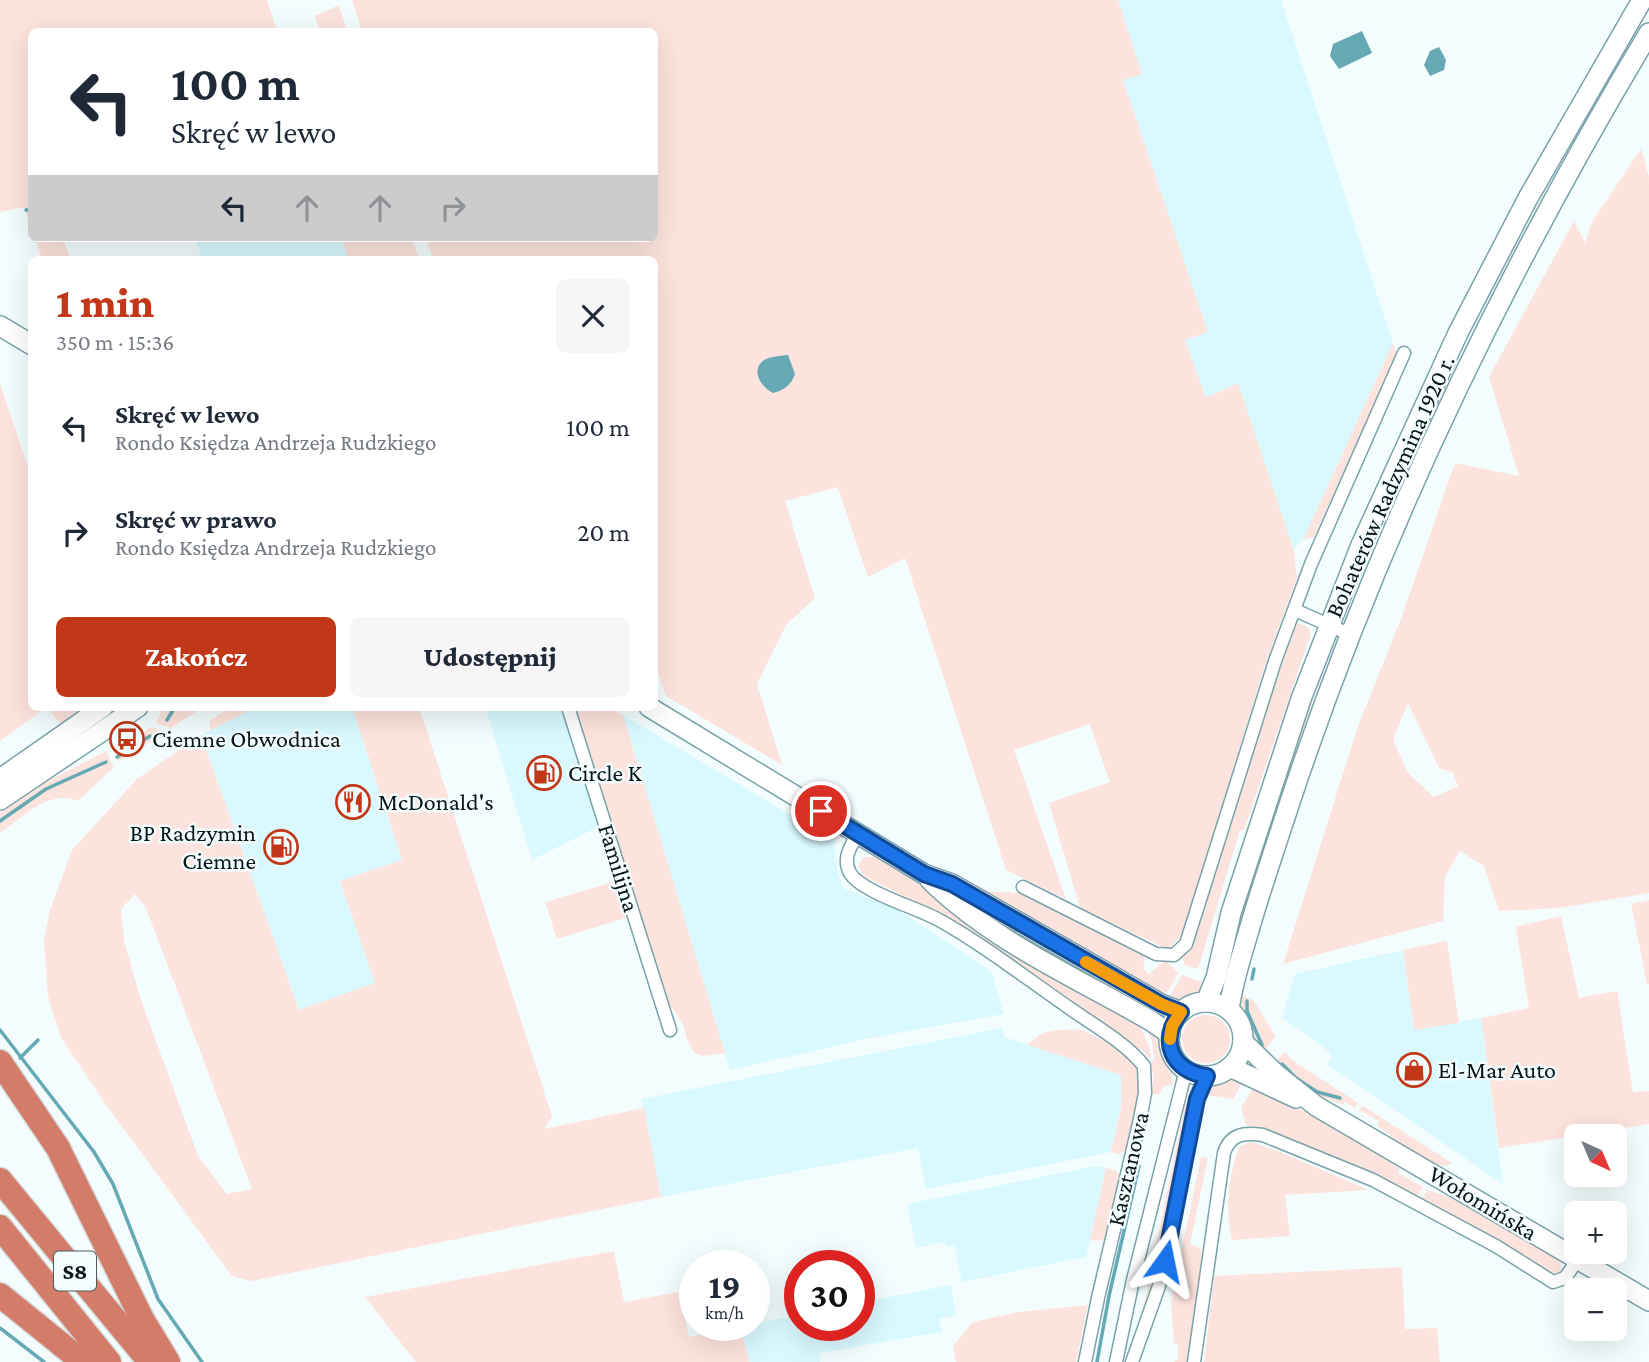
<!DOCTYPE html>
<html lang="pl">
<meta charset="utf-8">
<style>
body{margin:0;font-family:"Crimson Pro",serif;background:#f6f6f7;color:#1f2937;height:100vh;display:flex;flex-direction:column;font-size:26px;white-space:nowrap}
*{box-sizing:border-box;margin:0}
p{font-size:23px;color:#747a83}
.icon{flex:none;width:38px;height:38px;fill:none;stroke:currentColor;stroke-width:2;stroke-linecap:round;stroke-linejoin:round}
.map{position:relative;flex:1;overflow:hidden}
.details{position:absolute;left:28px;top:256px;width:630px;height:455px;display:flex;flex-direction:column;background:#fff;border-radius:10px;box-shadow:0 7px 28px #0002}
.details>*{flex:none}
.hud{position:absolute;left:28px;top:28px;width:630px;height:214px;border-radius:10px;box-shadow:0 7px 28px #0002;background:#fff;color:#1f2937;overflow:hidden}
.needle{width:46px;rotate:136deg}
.buttons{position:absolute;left:1564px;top:1124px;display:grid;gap:14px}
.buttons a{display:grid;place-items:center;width:63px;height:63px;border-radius:10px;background:#fff;box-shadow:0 7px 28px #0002;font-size:35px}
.speed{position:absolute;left:679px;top:1250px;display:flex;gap:14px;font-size:35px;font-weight:700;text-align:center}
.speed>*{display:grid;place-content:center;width:91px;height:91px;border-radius:50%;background:#fff;box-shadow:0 7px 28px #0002;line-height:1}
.speed small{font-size:18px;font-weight:400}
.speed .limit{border:10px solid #d22;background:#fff;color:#111}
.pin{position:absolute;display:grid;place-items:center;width:60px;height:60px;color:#fff;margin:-30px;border:4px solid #fff;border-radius:50%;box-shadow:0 2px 7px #0007}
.me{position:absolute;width:77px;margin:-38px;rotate:12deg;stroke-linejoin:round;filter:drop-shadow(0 0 5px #0008)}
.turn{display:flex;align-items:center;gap:24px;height:147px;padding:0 28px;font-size:32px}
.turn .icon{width:91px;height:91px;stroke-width:2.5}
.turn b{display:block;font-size:49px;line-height:60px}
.lanes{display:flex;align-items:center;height:66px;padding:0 28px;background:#0003;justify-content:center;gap:35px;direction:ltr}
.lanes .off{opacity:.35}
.round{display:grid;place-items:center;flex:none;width:74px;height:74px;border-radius:10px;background:#f6f6f7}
.overview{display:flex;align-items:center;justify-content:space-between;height:119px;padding:0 28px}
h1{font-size:42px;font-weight:800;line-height:52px;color:#c13718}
.action{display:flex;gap:14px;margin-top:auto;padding:14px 28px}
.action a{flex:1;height:80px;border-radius:10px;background:#c13718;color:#fff;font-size:28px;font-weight:800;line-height:80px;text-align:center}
.action a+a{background:#f6f6f7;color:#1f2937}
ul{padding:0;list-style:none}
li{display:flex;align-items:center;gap:21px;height:105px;padding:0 28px}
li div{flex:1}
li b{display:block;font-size:26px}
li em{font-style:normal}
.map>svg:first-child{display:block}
.built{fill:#d9f9fe}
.green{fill:#fde3dd;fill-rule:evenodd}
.water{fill:#65a9b4}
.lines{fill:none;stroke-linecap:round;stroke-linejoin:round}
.stream{stroke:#65a9b4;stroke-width:3.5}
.street-casing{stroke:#79a2a9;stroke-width:15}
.secondary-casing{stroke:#79a2a9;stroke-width:22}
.highway-casing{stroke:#d7dada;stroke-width:27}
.street{stroke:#fff;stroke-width:12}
.secondary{stroke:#fff;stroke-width:19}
.highway{stroke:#d27c69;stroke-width:24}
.route-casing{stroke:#114b97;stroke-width:18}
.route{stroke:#1a73e8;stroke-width:12}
.slow{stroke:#f59e0b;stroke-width:12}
.labels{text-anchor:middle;stroke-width:5;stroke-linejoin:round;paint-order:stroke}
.shield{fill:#f4fdfe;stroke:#4d5b5c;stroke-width:2}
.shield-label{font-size:23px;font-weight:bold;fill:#051517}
.street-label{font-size:24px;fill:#051517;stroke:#f4fdfe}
.poi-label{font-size:24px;fill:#051517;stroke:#f4fdfe;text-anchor:start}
</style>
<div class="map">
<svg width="1649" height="1362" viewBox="0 0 1649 1362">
<rect width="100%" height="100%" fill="#f4fdfe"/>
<g class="built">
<polygon points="1118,0 1281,0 1393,343 1303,540 1300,541 1294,551 1238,384 1206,399 1185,340 1208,332 1123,80 1141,74"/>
<polygon points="195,238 342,238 348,259 202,259"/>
<polygon points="255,707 352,707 402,860 340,881 375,983 299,1010 201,735"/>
<polygon points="485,707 564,707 600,826 532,860"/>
<polygon points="623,715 834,841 837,869 843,888 898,910 991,971 1004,1014 870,1038 730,1070"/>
<polygon points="1403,950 1414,1030 1481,1018 1503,1184 1327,1064 1332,1057 1326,1049 1282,1018 1295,974"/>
<polygon points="1002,1028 1004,1037 1121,1075 1121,1108 1111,1152 926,1189 918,1148 661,1197 641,1099"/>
<polygon points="1096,1166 1106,1168 1086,1257 962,1282 954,1245 946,1246 945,1242 916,1248 907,1204"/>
<polygon points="951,1285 956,1315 939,1319 942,1332 819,1353 820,1362 749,1362 742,1326 800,1315 800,1325 859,1325 859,1303"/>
</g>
<g class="green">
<polygon points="0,0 267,0 277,31 32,32 31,228 24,207 0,212"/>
<polygon points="352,0 1118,0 1142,74 1123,80 1208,332 1185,340 1206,398 1238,383 1294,551 1297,578 1264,668 1183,934 1169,948 1165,948 1080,908 1049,803 1110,782 1090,724 1014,750 1066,899 1006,870 905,558 868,577 838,487 785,501 815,598 786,625 757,684 782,765 666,696 654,662 654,259 433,259 426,238 654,238 654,32 362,31"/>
<polygon points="339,5 347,31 320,31 315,16"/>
<path d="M1641,149L1649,177V893L1559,908L1499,911L1484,866L1460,851L1445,876L1443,921L1283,964L1358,726L1402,616L1455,463L1519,476L1489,377L1574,221L1585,243L1593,220ZM1408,703L1439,768L1453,773L1458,786L1434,797L1407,772L1393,739Z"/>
<polygon points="35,238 63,238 70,259 42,259"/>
<polygon points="342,238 412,238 419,259 348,259"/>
<polygon points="1393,343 1397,354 1314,537 1303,540"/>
<polygon points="0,384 31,476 32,707 87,707 62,725 47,707 0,741"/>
<polygon points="1298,624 1305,625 1310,630 1310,637 1244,830 1240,830 1198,969 1185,965 1182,957 1190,951 1195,940 1225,832 1295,626"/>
<polygon points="1334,637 1335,639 1319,680 1229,973 1230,941 1312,693"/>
<polygon points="164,707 204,707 171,728 156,723"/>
<polygon points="232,707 254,708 211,730 209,723 212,719"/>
<path d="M352,707H419L552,1116L544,1129L644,1108L661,1197L251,1281L232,1276L109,1109L61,1038L48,996L44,939L50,910L72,850L137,779L201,735L299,1010L375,983L340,881L402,860ZM135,894L146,908L252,1189L227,1194L198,1156L141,1000L124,940L121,909Z"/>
<polygon points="575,707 608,707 623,715 725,1053 704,1056 694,1053 687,1039 683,1024 668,1002"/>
<polygon points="151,727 164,731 164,733 121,761 118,761 115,752"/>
<path d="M106,751L114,767L78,801C49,789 24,816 0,833V813L44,783Z"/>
<polygon points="868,857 874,857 909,877 972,922 1143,1024 1141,1028 1149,1046 1151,1057 1149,1058 1143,1051 939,914 864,876 858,866 863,858"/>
<polygon points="931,866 941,868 991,892 1027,893 1142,954 1145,959 1143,969 1149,974 1163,962 1168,962 1178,973 1167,993 1162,991 1160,995"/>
<polygon points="617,881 629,917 557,939 545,902"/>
<polygon points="1649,900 1649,984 1647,984 1631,904"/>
<polygon points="1561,916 1579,998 1617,991 1633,1092 1649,1091 1649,1124 1499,1148 1481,1018 1529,1008 1516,927"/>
<polygon points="1447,941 1459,1023 1414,1030 1403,950"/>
<path d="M1182,975L1205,983C1196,998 1186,1002 1169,998Z"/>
<path d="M1240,994L1254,1001L1276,1037L1261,1054C1250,1040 1254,1036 1248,1022C1243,1012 1239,1007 1238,995Z"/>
<circle cx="1206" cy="1039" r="24"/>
<path d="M1080,1029L1123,1050L1140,1071L1138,1105L1126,1149L1120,1154L1111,1152L1121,1108V1075L1028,1045C1043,1027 1058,1031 1080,1029Z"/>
<path d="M1150,1029C1164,1041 1173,1067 1173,1085L1164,1086L1159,1095L1151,1093L1154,1079L1151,1062L1154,1060L1152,1041L1148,1032Z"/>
<polygon points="1285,1052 1292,1060 1358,1103 1355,1108 1345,1102 1343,1105 1312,1093 1272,1064"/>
<path d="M1237,1078L1244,1080L1233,1099L1207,1095C1212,1082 1224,1079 1237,1078Z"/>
<path d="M1253,1088C1306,1110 1354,1134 1400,1169L1398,1173L1423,1187L1417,1198C1362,1168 1306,1143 1246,1125L1241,1108Z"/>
<polygon points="1185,1105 1189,1106 1187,1119 1149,1297 1139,1328"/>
<path d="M1363,1106L1452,1163C1431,1176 1394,1137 1377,1125L1379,1121L1359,1110Z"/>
<path d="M1251,1142L1278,1151L1369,1190L1285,1195L1290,1236L1232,1240C1225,1209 1228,1177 1239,1147Z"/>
<polygon points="1201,1157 1208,1158 1190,1244 1200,1248 1202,1255 1188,1362 1174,1362 1178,1358 1178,1345 1174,1344 1171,1302"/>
<polygon points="1106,1168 1115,1170 1121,1177 1106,1238 1099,1241 1090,1240"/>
<polygon points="1427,1190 1467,1202 1560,1257 1561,1270 1558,1273 1549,1273 1421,1201"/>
<polygon points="614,1251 624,1302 679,1292 689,1337 741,1326 749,1362 416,1362 365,1297"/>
<polygon points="1402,1267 1405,1329 1437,1328 1440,1362 1204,1362 1214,1276"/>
<polygon points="1088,1305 1076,1362 956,1362 953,1346 973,1322 1018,1312"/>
</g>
<g class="water">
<polygon points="1362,31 1372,53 1339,69 1330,56 1333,44"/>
<polygon points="1439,47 1446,60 1444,70 1430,76 1424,65 1430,51"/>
<path d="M788,355L795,374C791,385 785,390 773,393C761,387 750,370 764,360C771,356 780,356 788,355Z"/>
</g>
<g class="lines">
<g class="stream">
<polyline points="26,210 32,209"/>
<polyline points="167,720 175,707"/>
<polyline points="117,757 150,736"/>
<polyline points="0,821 46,789 106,762"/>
<polyline points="1252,979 1254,969"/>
<polyline points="1247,1001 1247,1011 1262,1045"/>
<polyline points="0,1030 94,1152 113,1184 158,1299 202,1362"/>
<polyline points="20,1058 38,1040"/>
<polyline points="1282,1064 1296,1078 1317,1092 1340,1098"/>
<polyline points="0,1328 44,1362"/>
<polyline points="1097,1362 1109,1296 1139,1166"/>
</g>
<g class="street-casing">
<g id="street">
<polyline points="1295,610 1351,635"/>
<polyline points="568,707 670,1030"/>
<path d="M858,833C851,846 842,858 850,873C861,892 918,908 939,920C984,945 1026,978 1068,1007C1093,1025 1125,1042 1144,1066L1145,1093L1140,1119L1098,1298L1085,1362"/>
<polyline points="1023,887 1156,954 1174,955 1186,944 1275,661 1311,564 1404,353"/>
<polyline points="1116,1362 1133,1280 1186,1070"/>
<polyline points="1132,1362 1159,1286 1197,1099 1207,1076"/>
<path d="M1194,1362L1224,1153C1230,1134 1244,1132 1263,1135L1373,1180L1496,1246L1553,1282L1565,1278L1578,1259"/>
</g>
</g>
<g class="secondary-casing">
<g id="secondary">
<polyline points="0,326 32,345"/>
<polyline points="649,707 924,874 952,884 1161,1004 1181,1012"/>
<polyline points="0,779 103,707"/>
<polyline points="0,800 138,707"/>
<path d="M930,880C992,941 1075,977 1151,1021L1170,1034"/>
<polyline points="1206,1002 1216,978 1231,913 1301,699 1361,545 1458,333 1528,198 1642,0"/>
<circle cx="1206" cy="1039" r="37"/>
<path d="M1229,1010C1232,985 1240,961 1247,937C1260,891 1276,845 1291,799C1380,531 1504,275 1649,33"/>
<polyline points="1243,1042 1277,1075 1316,1106 1649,1301"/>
<polyline points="1230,1067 1296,1098"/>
</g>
</g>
<g class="highway-casing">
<g id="highway">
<polyline points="0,1062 58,1148 142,1319 168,1362"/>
<polyline points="0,1180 150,1362"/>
<polyline points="0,1227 109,1362"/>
<polyline points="0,1295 83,1362"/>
</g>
</g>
<use href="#street" class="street"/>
<use href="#secondary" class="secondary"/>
<use href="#highway" class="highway"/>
</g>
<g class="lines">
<g class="route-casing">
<path id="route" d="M821,811L924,874L952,884L1161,1004L1181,1012C1158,1040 1172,1072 1207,1076L1197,1099L1165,1261"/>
</g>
<use href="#route" class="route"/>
<polyline class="slow" points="1086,962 1161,1004 1181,1012 1172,1026 1170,1039"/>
</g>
<defs>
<g id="bus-ring" transform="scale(1.75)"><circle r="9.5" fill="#f4fdfe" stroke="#c13718" stroke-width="1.5"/><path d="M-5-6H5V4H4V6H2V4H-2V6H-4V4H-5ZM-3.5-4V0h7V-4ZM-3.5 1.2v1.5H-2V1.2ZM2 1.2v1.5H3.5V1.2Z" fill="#c13718"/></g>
<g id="fuel-ring" transform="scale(1.75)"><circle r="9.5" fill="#f4fdfe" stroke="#c13718" stroke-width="1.5"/><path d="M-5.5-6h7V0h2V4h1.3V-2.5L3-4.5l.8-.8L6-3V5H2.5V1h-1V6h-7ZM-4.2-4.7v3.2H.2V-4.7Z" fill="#c13718"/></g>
<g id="restaurant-ring" transform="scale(1.75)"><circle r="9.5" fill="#f4fdfe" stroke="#c13718" stroke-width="1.5"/><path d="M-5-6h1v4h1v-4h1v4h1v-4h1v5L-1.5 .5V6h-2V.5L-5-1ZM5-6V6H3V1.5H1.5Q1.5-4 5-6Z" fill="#c13718"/></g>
<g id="shop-ring" transform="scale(1.75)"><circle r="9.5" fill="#f4fdfe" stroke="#c13718" stroke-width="1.5"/><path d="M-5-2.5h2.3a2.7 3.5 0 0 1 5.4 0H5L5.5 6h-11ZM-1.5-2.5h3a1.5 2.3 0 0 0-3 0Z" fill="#c13718"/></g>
</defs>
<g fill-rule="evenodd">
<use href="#bus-ring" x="127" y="739"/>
<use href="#fuel-ring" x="544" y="773"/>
<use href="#restaurant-ring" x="353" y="802"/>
<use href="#fuel-ring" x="281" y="847"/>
<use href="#shop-ring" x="1414" y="1070"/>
</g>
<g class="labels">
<rect class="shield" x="54" y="1251.5" width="42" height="39" rx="5"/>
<g class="shield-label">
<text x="75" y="1279">S8</text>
</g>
<g class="street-label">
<text transform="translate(1390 486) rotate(-66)" y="8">Bohaterów Radzymina 1920 r.</text>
<text transform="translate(619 868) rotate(73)" y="8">Familijna</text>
<text transform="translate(1128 1169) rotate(-77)" y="8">Kasztanowa</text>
<text transform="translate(1483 1203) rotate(31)" y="8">Wołomińska</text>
</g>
<g class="poi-label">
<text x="152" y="747">Ciemne Obwodnica</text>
<text x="568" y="781">Circle K</text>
<text x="378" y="810">McDonald's</text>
<text x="256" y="841" text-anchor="end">BP Radzymin<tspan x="256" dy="28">Ciemne</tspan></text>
<text x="1438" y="1078">El-Mar Auto</text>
</g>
</g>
</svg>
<div class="buttons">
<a><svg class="needle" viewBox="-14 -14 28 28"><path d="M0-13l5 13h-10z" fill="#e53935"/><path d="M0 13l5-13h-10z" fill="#747a83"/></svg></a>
<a>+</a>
<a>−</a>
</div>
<div class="speed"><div>19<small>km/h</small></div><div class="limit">30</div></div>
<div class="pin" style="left:821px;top:811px;background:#d93025"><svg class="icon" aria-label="arrive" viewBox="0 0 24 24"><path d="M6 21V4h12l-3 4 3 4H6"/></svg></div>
<svg class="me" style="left:1165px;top:1261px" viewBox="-20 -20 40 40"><path d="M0-17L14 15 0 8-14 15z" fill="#1a73e8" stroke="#fff" stroke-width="4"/></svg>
<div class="hud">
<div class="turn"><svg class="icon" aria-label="left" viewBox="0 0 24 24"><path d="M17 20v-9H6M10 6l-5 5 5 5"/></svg><div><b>100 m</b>Skręć w lewo</div></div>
<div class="lanes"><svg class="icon" aria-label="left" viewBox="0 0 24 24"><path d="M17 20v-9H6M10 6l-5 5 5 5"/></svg><svg class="icon off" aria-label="ahead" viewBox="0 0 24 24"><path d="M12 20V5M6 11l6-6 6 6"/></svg><svg class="icon off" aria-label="ahead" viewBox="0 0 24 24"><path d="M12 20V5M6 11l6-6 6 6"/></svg><svg class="icon off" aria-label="right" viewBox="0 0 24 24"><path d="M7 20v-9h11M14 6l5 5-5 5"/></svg></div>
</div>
<section class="details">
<div class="overview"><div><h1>1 min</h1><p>350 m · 15:36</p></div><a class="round"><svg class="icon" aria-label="close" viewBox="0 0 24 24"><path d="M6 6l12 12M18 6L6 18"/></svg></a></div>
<ul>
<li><svg class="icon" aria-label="left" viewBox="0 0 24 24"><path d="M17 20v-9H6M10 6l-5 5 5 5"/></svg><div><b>Skręć w lewo</b><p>Rondo Księdza Andrzeja Rudzkiego</p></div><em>100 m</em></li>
<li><svg class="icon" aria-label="right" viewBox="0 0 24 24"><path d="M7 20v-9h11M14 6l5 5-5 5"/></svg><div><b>Skręć w prawo</b><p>Rondo Księdza Andrzeja Rudzkiego</p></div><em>20 m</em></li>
</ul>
<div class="action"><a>Zakończ</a><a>Udostępnij</a></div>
</section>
</div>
